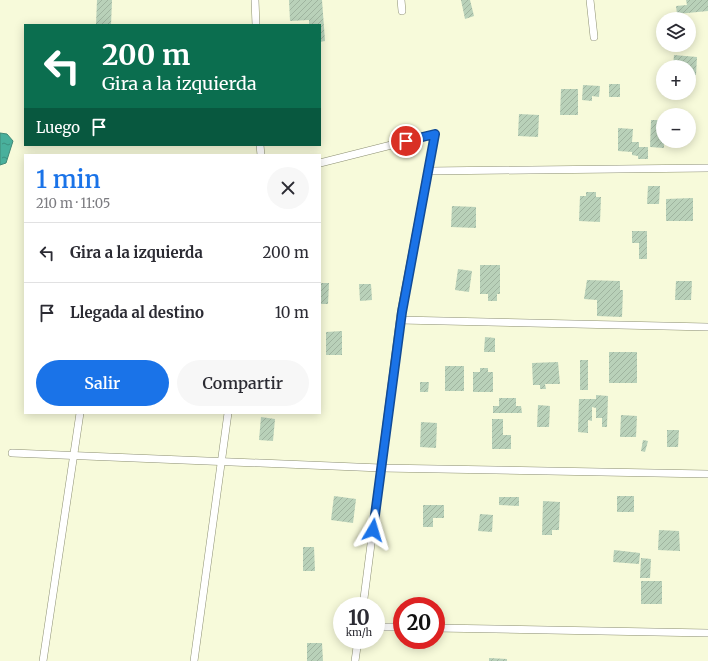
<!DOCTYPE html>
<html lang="es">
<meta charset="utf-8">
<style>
body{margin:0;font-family:Merriweather,serif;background:#f7f7f7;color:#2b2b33;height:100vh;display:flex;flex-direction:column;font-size:15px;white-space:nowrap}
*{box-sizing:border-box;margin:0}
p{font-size:13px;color:#7c7c81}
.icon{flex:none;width:22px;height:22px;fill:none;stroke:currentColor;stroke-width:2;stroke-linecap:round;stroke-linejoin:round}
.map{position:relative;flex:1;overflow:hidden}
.side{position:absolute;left:24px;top:154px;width:297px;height:260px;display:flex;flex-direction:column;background:#fff;border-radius:0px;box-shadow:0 2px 10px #0003}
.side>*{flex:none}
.top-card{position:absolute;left:24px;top:24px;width:297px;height:122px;border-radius:0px;box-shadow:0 2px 10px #0003;background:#0b6e4f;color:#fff;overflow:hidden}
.buttons{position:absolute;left:656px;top:12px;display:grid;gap:8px}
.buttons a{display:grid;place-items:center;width:40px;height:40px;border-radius:50%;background:#fff;box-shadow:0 2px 10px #0003;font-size:20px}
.speed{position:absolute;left:333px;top:597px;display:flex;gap:8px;font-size:20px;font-weight:700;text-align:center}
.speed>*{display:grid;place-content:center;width:52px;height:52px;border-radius:50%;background:#fff;box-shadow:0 2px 10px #0003;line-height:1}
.speed small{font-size:10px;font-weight:400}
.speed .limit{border:6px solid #d22;background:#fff;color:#111}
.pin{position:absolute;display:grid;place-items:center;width:34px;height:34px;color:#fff;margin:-17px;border:2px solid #fff;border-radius:50%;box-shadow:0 1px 4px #0007}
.me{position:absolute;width:44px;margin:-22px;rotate:7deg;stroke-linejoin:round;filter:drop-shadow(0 0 3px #0008)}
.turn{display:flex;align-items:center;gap:14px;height:84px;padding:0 12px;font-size:18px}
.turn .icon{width:52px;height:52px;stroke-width:2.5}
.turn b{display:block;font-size:28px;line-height:34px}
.then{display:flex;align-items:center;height:38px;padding:0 12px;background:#0003;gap:8px;font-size:15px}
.round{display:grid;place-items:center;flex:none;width:42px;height:42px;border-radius:21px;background:#f7f7f7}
.overview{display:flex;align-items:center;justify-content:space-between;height:68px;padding:0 12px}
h1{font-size:24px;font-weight:600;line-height:30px;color:#1a73e8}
.primary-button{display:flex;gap:8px;margin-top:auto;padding:8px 12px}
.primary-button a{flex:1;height:46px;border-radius:24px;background:#1a73e8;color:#fff;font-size:16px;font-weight:600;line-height:46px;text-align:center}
.primary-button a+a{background:#f7f7f7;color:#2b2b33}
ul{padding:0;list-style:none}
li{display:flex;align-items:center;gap:12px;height:60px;padding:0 12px;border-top:1px solid #e1e1e2}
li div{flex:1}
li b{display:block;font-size:15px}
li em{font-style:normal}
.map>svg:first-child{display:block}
.water{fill:url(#water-ripples);stroke:#418977}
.building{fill:url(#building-hatch)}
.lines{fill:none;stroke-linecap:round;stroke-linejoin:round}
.service-casing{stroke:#8c8f72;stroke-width:8}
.service{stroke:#fff;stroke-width:7}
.route-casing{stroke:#114b97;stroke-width:10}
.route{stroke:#1a73e8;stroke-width:7}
</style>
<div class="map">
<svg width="708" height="661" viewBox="0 0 708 661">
<defs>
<pattern id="water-ripples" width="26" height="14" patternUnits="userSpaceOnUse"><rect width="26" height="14" fill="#49b09c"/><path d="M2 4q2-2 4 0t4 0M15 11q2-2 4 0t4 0" fill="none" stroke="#3d907f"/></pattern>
<pattern id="building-hatch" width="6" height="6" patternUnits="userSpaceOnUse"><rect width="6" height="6" fill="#b9d1b9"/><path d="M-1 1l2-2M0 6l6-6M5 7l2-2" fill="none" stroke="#9fb49f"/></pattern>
</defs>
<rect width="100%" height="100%" fill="#f7fada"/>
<polygon class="water" points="0,133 7,134 13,141 6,163 0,165"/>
<g class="building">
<polygon points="97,0 112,0 111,25 96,25"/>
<polygon points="289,0 322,0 325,41 320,42 320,25 309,25 309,20 290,21"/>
<polygon points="461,0 470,0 474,16 465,19"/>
<polygon points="686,0 708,0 708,11 677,14 676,6 687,5"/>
<polygon points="674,55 697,57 696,75 689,75 689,67 673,67"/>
<rect x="609" y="84" width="11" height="13"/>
<polygon points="583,85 600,86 599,97 592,96 592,101 582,100"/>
<polygon points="561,89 578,89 578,115 560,115"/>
<polygon points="519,114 539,115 538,137 518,136"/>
<polygon points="651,120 663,120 664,148 650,147"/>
<polygon points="618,128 633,129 632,142 639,142 639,147 648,147 648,159 638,159 638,156 632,155 632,152 618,151"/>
<polygon points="648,186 660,186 659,204 647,204"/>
<polygon points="586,192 596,192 596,197 601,197 600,222 579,221 580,196 586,196"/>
<polygon points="693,198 693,221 666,221 666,199"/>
<polygon points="452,206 476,207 476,228 451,227"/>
<polygon points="632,231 647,231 647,259 639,259 639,243 632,243"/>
<polygon points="480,265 500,265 500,294 497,294 497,301 488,301 488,294 480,294"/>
<polygon points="458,269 472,271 469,292 455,290"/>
<polygon points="587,280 620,281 620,290 623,290 622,317 597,316 597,300 584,299"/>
<polygon points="676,281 692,281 691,300 675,300"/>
<polygon points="320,283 329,283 328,304 320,304"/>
<polygon points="359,284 371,284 372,300 360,301"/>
<polygon points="342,331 342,355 326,355 326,332"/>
<polygon points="485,337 495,338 495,352 484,352"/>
<rect x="609" y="352" width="28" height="31"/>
<rect x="580" y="360" width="8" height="30"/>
<polygon points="558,362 560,384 545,384 546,389 540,389 540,385 533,385 532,363"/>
<rect x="445" y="366" width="19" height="25"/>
<polygon points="480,368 488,368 488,372 493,372 493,392 473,392 473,372 480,372"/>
<polygon points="420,382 429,382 428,392 420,392"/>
<polygon points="596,395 608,396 607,427 602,427 602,418 596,418 596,408 592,407 592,421 588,420 588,433 578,432 579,399 596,399"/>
<polygon points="499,398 516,398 516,406 521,406 522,413 493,413 493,406 499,406"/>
<polygon points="538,405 550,406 549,427 537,427"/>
<polygon points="621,415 637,416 636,437 620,437"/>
<polygon points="261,417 275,419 273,441 259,440"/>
<polygon points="492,419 503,419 503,435 511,435 511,449 492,449"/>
<polygon points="421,422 437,423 436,448 420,447"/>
<polygon points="667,430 679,430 678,447 667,447"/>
<polygon points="643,440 648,441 645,452 641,451"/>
<polygon points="334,496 356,499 353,523 331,520"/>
<rect x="617" y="496" width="17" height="16"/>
<polygon points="499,497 519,497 519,506 499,505"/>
<polygon points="543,501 560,502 559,530 552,530 552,535 542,535"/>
<polygon points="423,505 444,505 444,518 433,518 433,527 423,527"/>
<polygon points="480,514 493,515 492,532 478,531"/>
<polygon points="659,530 679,531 680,551 658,550"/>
<polygon points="303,547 314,547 315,571 303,571"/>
<polygon points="614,550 640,553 639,564 613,562"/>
<polygon points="641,558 651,559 650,578 640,578"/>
<rect x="641" y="581" width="21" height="23"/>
<polygon points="307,643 322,643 323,661 307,661"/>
<polygon points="489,658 507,659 507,661 489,661"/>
</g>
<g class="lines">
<g class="service-casing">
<g id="service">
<polyline points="255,0 256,25"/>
<polyline points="401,0 402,11"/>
<polyline points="590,0 594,37"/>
<polyline points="260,145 261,155"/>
<polyline points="320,163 435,134 401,312 363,606"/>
<polyline points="428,171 708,168"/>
<polyline points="400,320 708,327"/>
<polyline points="12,453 381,468 708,474"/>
<polyline points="376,627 402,627"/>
<polyline points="436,628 708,633"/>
<polyline points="43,661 80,413"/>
<polyline points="194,661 228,413"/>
<polyline points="355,661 358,640"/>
</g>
</g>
<use href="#service" class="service"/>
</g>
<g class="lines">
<g class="route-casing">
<polyline id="route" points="373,530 402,312 435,134 406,141"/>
</g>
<use href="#route" class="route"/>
</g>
</svg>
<div class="buttons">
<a><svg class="icon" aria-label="layers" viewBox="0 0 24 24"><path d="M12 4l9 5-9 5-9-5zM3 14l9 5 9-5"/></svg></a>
<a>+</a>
<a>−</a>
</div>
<div class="speed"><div>10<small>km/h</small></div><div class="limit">20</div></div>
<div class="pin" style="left:406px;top:141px;background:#d93025"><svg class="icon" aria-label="arrive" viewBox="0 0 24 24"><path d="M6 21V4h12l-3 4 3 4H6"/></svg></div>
<svg class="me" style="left:373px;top:530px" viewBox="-20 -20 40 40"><path d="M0-17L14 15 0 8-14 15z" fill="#1a73e8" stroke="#fff" stroke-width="4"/></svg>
<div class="top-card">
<div class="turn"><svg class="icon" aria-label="left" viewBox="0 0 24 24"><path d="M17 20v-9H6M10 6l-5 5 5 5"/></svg><div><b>200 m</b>Gira a la izquierda</div></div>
<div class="then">Luego<svg class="icon" aria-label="arrive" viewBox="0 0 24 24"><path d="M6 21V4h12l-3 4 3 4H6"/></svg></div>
</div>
<section class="side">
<div class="overview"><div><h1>1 min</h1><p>210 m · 11:05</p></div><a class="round"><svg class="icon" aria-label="close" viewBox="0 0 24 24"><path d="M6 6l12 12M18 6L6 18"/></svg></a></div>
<ul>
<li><svg class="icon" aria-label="left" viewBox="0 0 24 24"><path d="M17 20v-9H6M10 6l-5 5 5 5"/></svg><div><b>Gira a la izquierda</b></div><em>200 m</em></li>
<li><svg class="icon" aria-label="arrive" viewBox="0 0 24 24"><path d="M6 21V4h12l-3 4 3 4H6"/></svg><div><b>Llegada al destino</b></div><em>10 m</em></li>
</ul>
<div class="primary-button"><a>Salir</a><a>Compartir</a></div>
</section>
</div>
